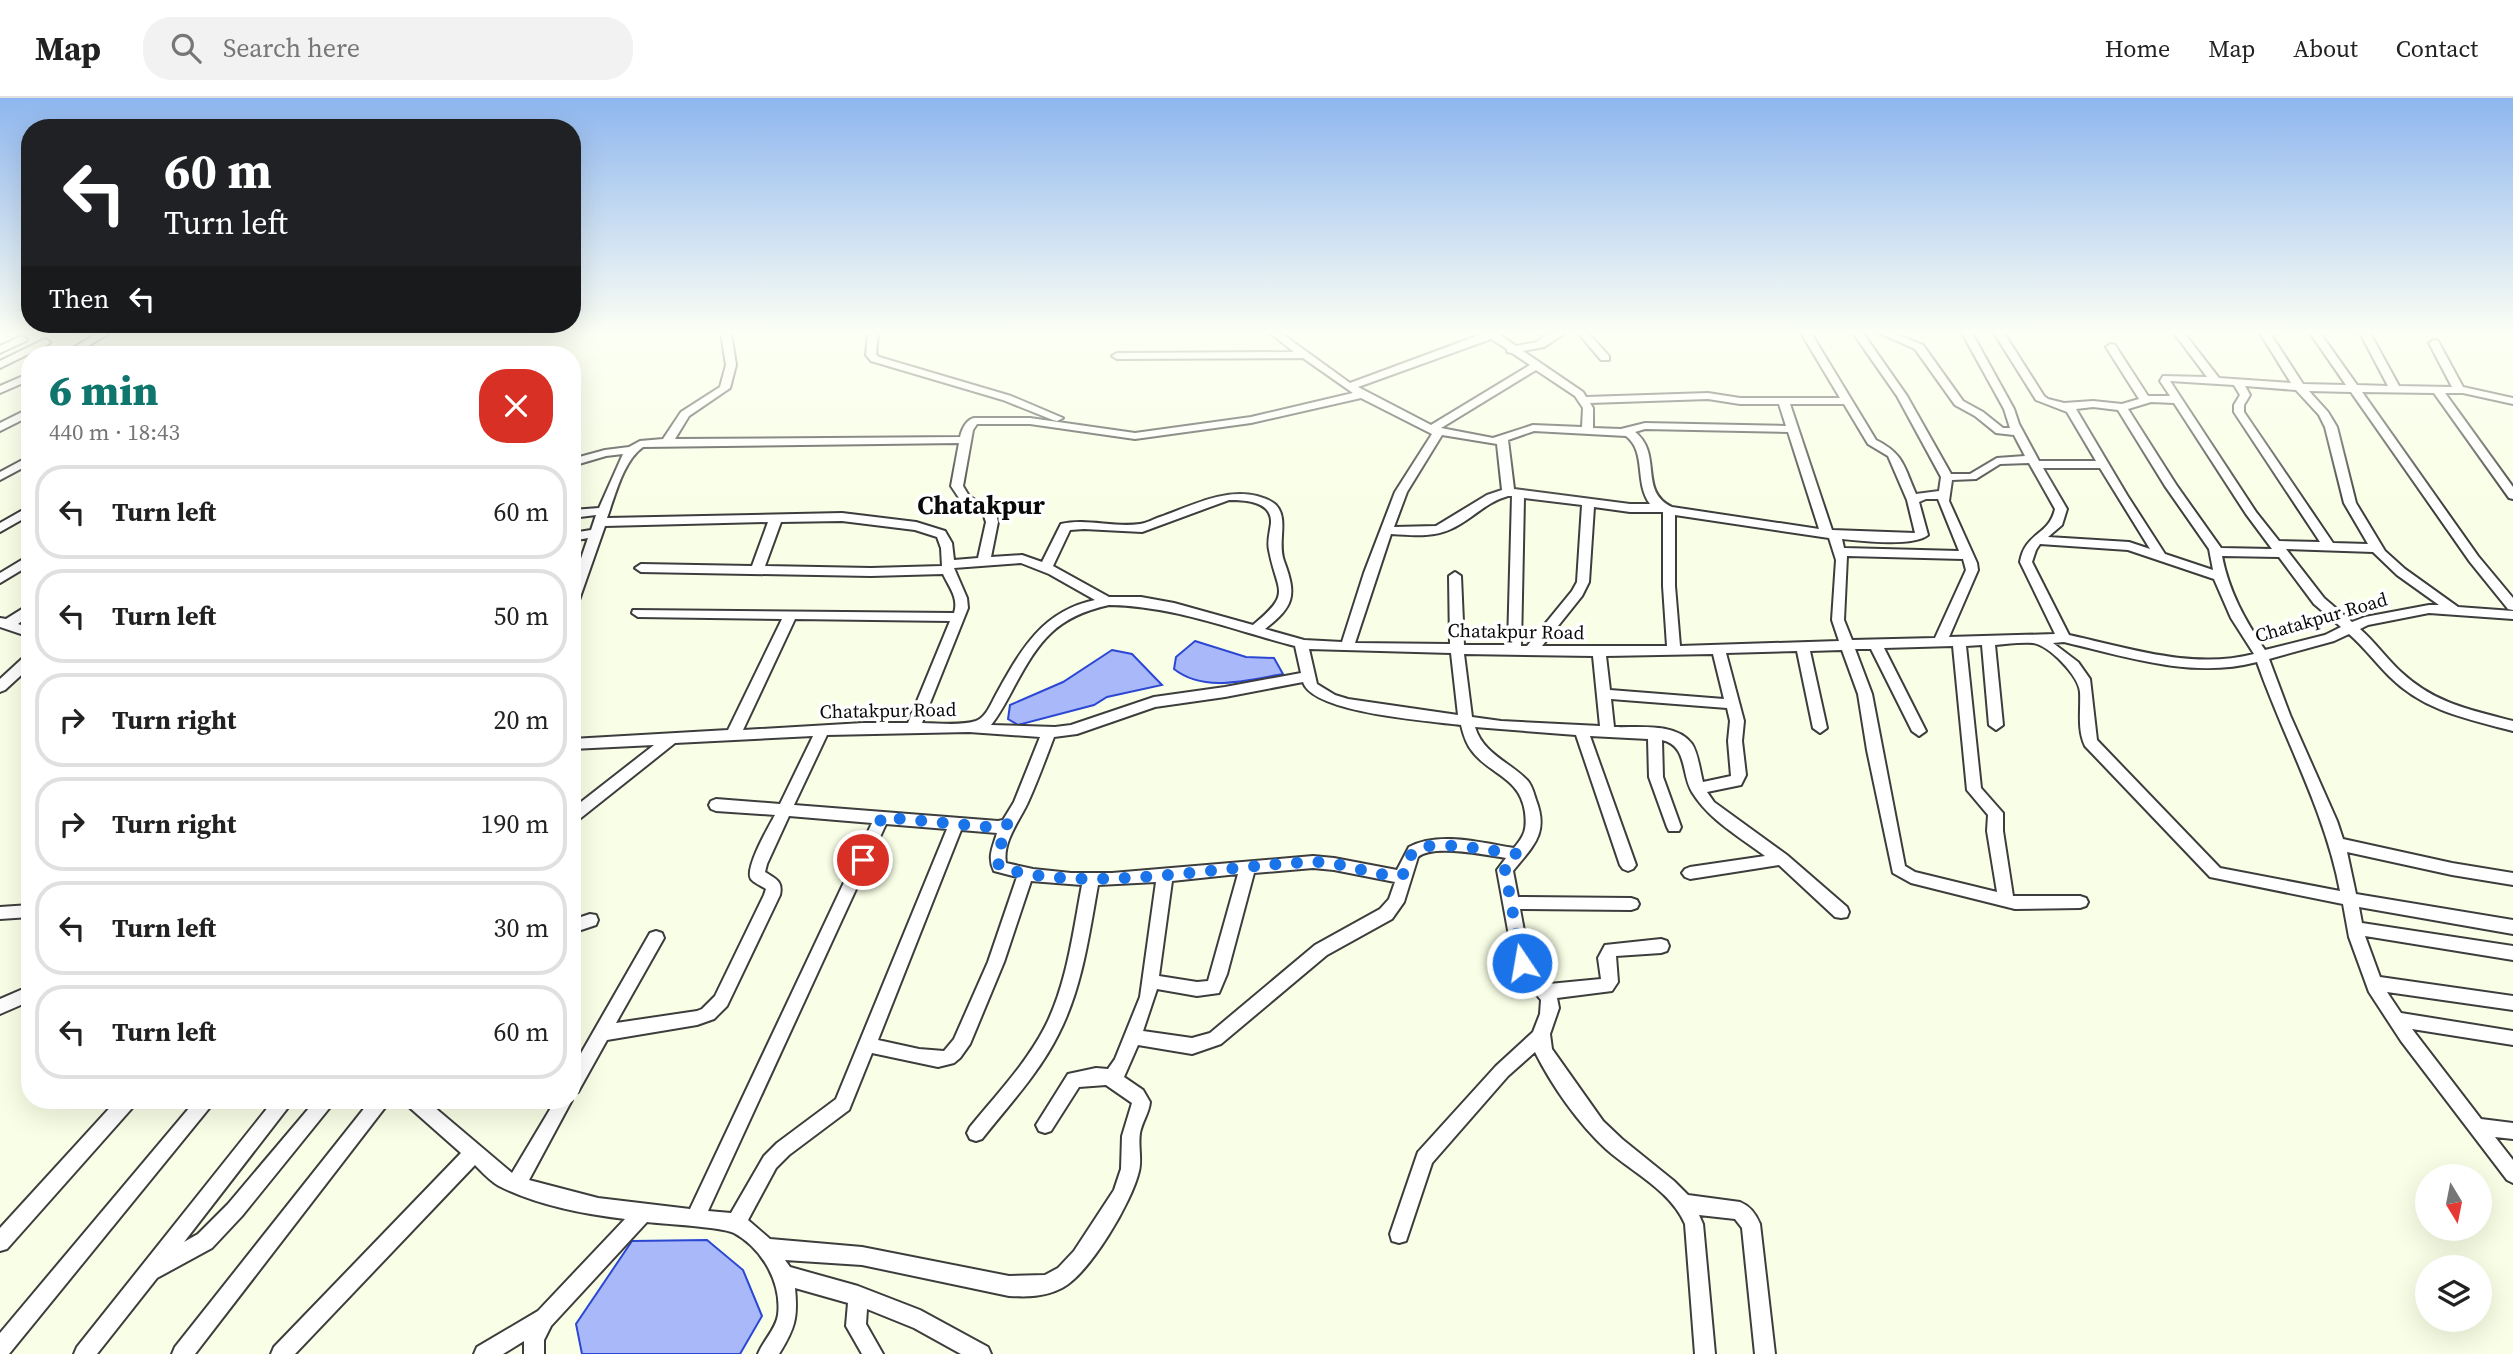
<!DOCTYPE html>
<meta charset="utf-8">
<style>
body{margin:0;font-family:"Source Serif 4",serif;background:#f2f2f2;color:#222;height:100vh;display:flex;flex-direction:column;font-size:26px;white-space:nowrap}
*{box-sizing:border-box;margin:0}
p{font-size:23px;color:#767676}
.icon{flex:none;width:38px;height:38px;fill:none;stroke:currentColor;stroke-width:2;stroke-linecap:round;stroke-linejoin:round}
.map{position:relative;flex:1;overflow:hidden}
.sheet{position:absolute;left:21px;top:248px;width:560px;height:763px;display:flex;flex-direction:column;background:#fff;border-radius:28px;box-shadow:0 7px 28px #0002}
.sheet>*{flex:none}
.top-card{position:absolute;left:21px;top:21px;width:560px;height:214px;border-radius:28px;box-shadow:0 7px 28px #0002;background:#202124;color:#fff;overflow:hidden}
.needle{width:46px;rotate:170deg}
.fabs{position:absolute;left:2415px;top:1066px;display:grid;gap:14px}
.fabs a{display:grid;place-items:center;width:77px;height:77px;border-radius:50%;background:#fff;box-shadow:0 7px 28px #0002;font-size:35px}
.pin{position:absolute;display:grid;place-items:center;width:60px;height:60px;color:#fff;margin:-30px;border:4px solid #fff;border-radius:50%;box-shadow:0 2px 7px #0007}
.me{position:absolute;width:77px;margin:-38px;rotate:348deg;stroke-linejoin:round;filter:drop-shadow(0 0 5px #0008)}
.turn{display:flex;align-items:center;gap:24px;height:147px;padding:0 28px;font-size:32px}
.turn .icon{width:91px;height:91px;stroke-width:2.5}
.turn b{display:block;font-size:49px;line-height:60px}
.then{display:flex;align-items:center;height:66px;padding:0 28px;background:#0003;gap:14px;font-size:26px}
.round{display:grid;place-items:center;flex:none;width:74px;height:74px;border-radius:28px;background:#f2f2f2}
.summary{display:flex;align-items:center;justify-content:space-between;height:119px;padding:0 28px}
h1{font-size:42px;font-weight:800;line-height:52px;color:#0f766e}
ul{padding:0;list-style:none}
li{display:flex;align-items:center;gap:21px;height:94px;margin:0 14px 10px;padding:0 14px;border:4px solid #e0e0e0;border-radius:28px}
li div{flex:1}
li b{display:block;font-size:26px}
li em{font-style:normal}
header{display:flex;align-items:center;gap:42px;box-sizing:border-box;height:98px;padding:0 35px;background:#fff;border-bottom:2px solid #e0e0e0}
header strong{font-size:33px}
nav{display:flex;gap:38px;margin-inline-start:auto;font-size:24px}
.search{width:490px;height:63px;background:#f2f2f2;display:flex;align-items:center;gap:18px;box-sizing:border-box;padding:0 24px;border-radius:28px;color:#767676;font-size:26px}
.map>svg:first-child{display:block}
.water{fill:#a8b8f9;stroke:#2c47d3;stroke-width:2}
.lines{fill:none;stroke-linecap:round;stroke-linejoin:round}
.street-casing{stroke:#3d3d3d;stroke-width:4}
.street{fill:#fff;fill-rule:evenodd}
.route{stroke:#1a73e8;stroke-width:12;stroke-dasharray:0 21.6}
.labels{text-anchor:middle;stroke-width:7;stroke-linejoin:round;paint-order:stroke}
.street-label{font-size:19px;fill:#0a0a0a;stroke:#fff}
.district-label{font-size:26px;font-weight:bold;fill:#0a0a0a;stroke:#fff}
</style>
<header>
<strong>Map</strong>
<div class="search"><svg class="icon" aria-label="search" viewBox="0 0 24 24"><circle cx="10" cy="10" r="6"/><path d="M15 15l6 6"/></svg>Search here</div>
<nav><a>Home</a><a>Map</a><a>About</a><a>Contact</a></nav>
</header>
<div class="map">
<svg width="2513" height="1256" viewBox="0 0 2513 1256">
<rect width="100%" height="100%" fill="#f9ffe6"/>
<g class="water">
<path d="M1195,543L1246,559L1274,560L1283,576C1248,582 1204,595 1174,571L1176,559Z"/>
<polygon points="1112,552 1132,556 1162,587 1107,599 1094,607 1018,627 1008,621 1010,607 1063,584"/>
<polygon points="707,1142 743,1172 762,1218 740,1256 582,1256 576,1226 632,1143"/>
</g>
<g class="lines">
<g class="street-casing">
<g id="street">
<polygon points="98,235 108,236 73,257 61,257"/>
<path d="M721,235H731L736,267L730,290L689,318L675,341L960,339C962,331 966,322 974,320H1030L1135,335L1251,319L1353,295L1303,260L1117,261L1112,258L1117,255L1294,254L1270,235H1281L1350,285L1485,235H1497L1516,248L1537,244L1548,235H1565L1544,249L1523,253L1583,294L1586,299L1708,295L1740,300H1840L1801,235H1811L1876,342C1904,356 1904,369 1916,396L1939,393L1941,379L1897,298L1853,235H1863L1907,298L1951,376H1970L1997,360L2025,358L2014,337L1996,335L1975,318L1955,307L1915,251L1879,235H1893L1923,247L1963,303L1983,314L2003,330H2010L2004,311L1962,235H1972L2014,311L2019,326L2039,363H2096L2067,314L2036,302L1994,235H2004L2044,298L2048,301L2064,305L2093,303L2122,306L2139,301L2106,249L2111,246L2115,247L2148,298H2170L2160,283L2163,278L2207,279L2174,235H2184L2219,280L2291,285L2260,235H2270L2303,286L2346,287L2310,235H2320L2357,287L2388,288L2360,235H2370L2399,288L2452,289L2429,245L2434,242L2438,243L2463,289L2513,300V306L2463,295H2445L2513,389V401L2509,400L2434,295L2362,294L2478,458L2513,500V512L2508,511L2470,464L2351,294L2309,293L2328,314L2337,329L2356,405L2385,453L2405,471L2458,509L2513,513V521L2429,515L2368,527L2360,531C2375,544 2386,560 2401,574C2434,605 2470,612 2513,623V633C2468,621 2424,613 2390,579C2376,565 2364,549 2349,536L2334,543L2269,561L2290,617L2337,723L2343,741L2452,765L2513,775V787L2452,777L2347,754L2356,796L2513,822V836L2359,809L2362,825L2513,848V862L2365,838L2380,879L2513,898V912L2387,894L2401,915L2513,933V947L2412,931L2481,1021L2513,1025V1041L2495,1039L2513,1062V1085L2507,1082L2401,943L2369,894L2349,839L2343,806L2210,779L2085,648C2077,631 2081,612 2080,594C2079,578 2049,547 2033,545C2021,544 2007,546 1995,547L2003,627L1996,632L1989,627L1982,547L1966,548L1981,690L2003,715V733L2013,798H2080L2086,800L2088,804L2086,808L2080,810L2015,811L1911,785L1893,775L1867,652L1858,596L1842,552L1810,553L1827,630L1820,635L1813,630L1797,553L1726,555L1744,623L1742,643L1746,677L1741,687L1707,694L1714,704L1787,757L1847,809L1849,814L1847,819L1841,820L1835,819L1779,767L1690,781L1685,779L1682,775L1685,771L1690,769L1765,758C1740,739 1709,722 1692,694C1681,676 1688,648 1662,642L1663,679L1681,729L1679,733H1669L1667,729L1649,679L1648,641L1590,638L1636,767L1633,771L1628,773L1623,771L1620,767L1576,637L1475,629C1483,656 1510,664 1527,682C1532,687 1534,696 1536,702C1549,736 1533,748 1513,773L1518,799L1631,800L1637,802L1639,806L1637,810L1631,812L1520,811L1530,865L1549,886L1601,881L1598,860L1605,847L1661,841L1667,843L1669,848L1667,853L1661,855L1616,858L1618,884L1612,893L1557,900L1559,910L1550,936L1552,951L1603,1023L1622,1041L1674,1083L1688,1097L1740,1104C1750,1108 1756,1116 1760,1126L1775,1256H1755L1742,1130L1735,1121L1699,1117L1703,1126L1715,1256H1695L1685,1126C1670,1092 1633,1075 1606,1051C1578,1025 1552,988 1535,954L1508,978L1432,1065L1406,1143L1399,1145L1392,1143L1390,1136L1418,1054L1496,968L1533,934L1540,916L1541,902L1523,880L1514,865L1497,772L1506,760C1486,757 1433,746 1418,759L1404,804L1392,821L1327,857L1221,946L1192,956L1138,947L1124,979L1143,992L1150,1004C1149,1015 1142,1024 1140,1035C1138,1048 1142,1061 1139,1073C1132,1104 1090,1175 1062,1190C1044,1199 1028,1199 1009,1198L862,1167L785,1162L790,1169L858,1188L920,1212L988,1249L991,1256H961L914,1230L867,1211L866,1226L883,1256H862L846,1228L848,1205L795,1190C798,1220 795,1230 779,1256H758C763,1243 776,1231 778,1217C782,1185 762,1150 734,1135C723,1129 664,1126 647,1124L551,1228L544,1242V1256H524V1243L503,1256H474L477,1249L538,1213L625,1121C583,1116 537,1107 499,1088C490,1083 482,1074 475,1067L295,1256H271L274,1249L461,1055L409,1009L406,1003H427L512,1075L555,1003L572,1002L529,1082L598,1100L690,1111L872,725L789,718L767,766L765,774C776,781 783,783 780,797L727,908L714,921L697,927L607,942L578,994L572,996V971L650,835L656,833L662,835L664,840L616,925L697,913L702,911L715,898L764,797L766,791C762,788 754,785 751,781C744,771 769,728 775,717L716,713L711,711L709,707L711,703L716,701L780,706L813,638L675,645L577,723L572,725V711L654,647L572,651V641L728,632L782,521L638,519L632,515L633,512L954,515C959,500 949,489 943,476L871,478L641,474L635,470L641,466L752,468L768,424L605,428L578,505L572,509V487L588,440L572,443V435L591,432L596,417L572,420V412L599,410L623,356L606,358L572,368V361L605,352L629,349L640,343L663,341L681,314L720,289L726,267ZM1491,241L1507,251V254L1512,255L1530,267L1431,327L1358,289ZM1536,272L1575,298L1583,310L1582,329L1533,327L1493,340L1441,330ZM2170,283L2234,287L2240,297L2234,307V314L2320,444L2279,443L2256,414ZM2245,288L2296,292L2319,317L2325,329L2344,405L2368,446L2333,445L2244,314V307L2250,297ZM1361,300L1432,336L1395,394L1364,475L1342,544L1304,542L1265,531C1294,508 1297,498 1284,463C1277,444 1289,421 1276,407C1271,402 1264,400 1257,398C1224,390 1191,408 1160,419C1154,421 1147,425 1140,426C1114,430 1087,420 1061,426L1042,464L1022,457L991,459L998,424L996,416L969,398L963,388L973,332L977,326H1030L1135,341L1251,325ZM1708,301L1740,306H1779L1786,328L1645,325L1621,331L1593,330V310L1590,305ZM2151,304L2174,305L2246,416L2272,451L2221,450L2177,388L2128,311ZM1790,306H1844L1868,346L1888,358L1907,402L1915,435L1832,432ZM2093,309L2118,312L2165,388L2209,451L2213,472L2165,456L2127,397L2076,311ZM1645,331L1788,334L1819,431L1672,409C1638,393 1663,356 1635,334ZM1534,333L1626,338C1647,354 1634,385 1650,406H1630L1514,391L1508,342ZM1442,337L1497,346L1502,392L1487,397L1436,428L1394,429L1407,394ZM959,345L951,388L961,403L984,418L986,424L978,460L954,462L952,445L945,433L916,424L842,415L607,420C615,398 623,363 643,349ZM2029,365L2055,411C2049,438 2025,434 2020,464L2055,536L1949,539L1978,472L1977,465L1949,403L1952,382L1976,381L2000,366ZM2043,370H2100L2150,451L2129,444L2048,439L2062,427L2067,411ZM1508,398H1512L1508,547H1464L1461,478L1455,474L1449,478L1450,546L1355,545L1391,436C1411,437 1432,440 1451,431C1471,422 1486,404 1508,398ZM1524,400L1582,407L1577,484L1572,493L1527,548H1521ZM1926,401H1938L1959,453L1844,450L1842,441C1862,443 1913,449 1928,437L1919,404ZM1229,402C1245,402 1272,403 1271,425C1270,434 1267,443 1269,452C1277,495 1293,494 1253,527L1174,505L1141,499H1109L1053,468L1070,432L1084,431L1142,434ZM1594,409L1630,414H1663V488L1667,548H1542L1582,498L1589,484ZM1675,417L1829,440L1836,462L1832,522L1839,543L1680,548L1675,488ZM842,423L915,432L937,439L941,450L942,468L871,470L765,468L781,424ZM2040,446L2128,452L2214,481L2231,520L2254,556C2193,572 2129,550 2069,537L2032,464L2036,452ZM2286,451L2373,454L2397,477L2439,507H2429L2365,519L2352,524L2324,500ZM1847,458L1963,461L1966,472L1935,540L1852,542L1844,522ZM2222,458L2279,459L2314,506L2341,529L2325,537L2265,552C2245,522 2229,494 2222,458ZM1021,465L1049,476L1095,502C1043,513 1022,550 998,593C992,603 987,619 976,623C959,628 939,625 922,625L968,510L967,500L954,470ZM1109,507C1174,508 1233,532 1295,548L1301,575L1225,589L1154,599L1071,627L1055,629L991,627C1000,616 1007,602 1014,589C1039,543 1055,519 1109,507ZM795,521L950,523L908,625H863L743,632ZM2064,544C2127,559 2193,581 2257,564C2284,641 2325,713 2340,793L2220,770L2097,642L2090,581L2078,564L2053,545ZM1953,548L1967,692L1988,717L1987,733L1997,794L1915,774L1905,768L1872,596L1855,551H1871L1912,633L1919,638L1926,633L1884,550ZM1309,551L1451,555L1458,617L1348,601L1335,597L1317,586ZM1464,556L1593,558L1600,628L1501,623L1472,619ZM1713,556L1724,601L1610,592L1606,558ZM1303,584C1312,615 1430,623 1461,627C1463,635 1466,646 1472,653C1490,677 1520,679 1525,714C1527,731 1525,737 1514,750C1482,745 1439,733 1409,749L1397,772L1334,760L1313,758L1112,775H1071L1033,771L1006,765C1002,743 1021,721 1029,702C1038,682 1046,660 1054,639L1077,636L1155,609L1225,599ZM1611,601L1727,610L1730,623L1728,643L1731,678L1703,684C1700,673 1698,655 1692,646C1676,624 1638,630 1614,629ZM969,634L1040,639L1014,704L1003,722L998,723L794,707L827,637ZM886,726L947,731L836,1001L777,1045L764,1058L731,1115L708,1113ZM961,732L997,735C993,749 987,759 994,773L1017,779L988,864L954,941L944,953L919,951L878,942ZM1313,770L1334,772L1395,784L1389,801L1380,811L1315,847L1210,935L1192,940L1143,933L1157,891L1197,898L1219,895L1227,876L1254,775ZM1238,776L1208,883L1197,884L1159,878L1172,783ZM1031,783L1082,787C1073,834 1067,886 1045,929C1026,966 996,997 970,1029L967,1035L970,1041L976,1043L982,1041C1009,1007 1039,975 1058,937C1082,891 1089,837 1098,787L1156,784L1140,899L1115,961L1108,971L1096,970L1068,976L1036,1027L1039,1033L1045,1035L1051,1033L1079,989L1106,987L1132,1005L1122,1038L1121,1071L1114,1092L1074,1153L1058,1170L1045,1177L1009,1178L862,1149L770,1141L748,1122L776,1070L789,1057L849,1012L872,955L938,969L954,965L960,960L970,946L1004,864Z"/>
<polygon points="868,235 878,235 876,256 879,259 1011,298 1063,320 1057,323 1053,322 1003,302 871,263 866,257"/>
<polygon points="1578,235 1588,235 1609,258 1609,262 1601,262"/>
<polygon points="22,238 27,241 26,243 0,255 0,248"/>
<polygon points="45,241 50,244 49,246 0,270 0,263"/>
<polygon points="30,275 30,282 0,295 0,288"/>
<polygon points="30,310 30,318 0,333 0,325"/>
<polygon points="30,358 30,366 0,382 0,374"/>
<polygon points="30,408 30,417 0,434 0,425"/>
<polygon points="30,457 30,467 0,485 0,475"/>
<polygon points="30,506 30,517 18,526 30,530 30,539 0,529 0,520 6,521"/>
<polygon points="30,556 30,569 5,592 0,594 0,581 25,558"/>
<polygon points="30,807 30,819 0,821 0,809"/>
<polygon points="590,816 596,817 598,822 596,827 572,835 572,822"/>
<polygon points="30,888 30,903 0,916 0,901"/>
<polygon points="116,1003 136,1003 133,1009 7,1151 0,1153 0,1130"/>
<polygon points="195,1003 215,1003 9,1256 0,1256 0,1235"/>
<polygon points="273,1003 293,1003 184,1144 198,1136 228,1106 315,1003 335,1003 242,1118 212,1150 157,1180 97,1256 74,1256 77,1249"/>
<polygon points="370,1003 390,1003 195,1256 172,1256 175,1249"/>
</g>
</g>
<use href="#street" class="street"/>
</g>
<linearGradient id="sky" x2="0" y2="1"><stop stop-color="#8eb6ef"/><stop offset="0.57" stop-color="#fcfff4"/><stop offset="1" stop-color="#fcfff4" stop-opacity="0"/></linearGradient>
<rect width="2513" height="411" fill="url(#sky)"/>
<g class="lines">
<path class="route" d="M863,762L882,719L988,729L1008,726L997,758L999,769C1088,797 1220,767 1313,764C1342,763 1369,777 1397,778L1406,775C1408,767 1409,755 1417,751C1437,742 1494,753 1517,756L1505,772L1522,865"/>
</g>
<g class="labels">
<g class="street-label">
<text transform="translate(2321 519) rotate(-16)" y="7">Chatakpur Road</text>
<text transform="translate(1516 533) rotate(1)" y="7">Chatakpur Road</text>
<text transform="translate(888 612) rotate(-1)" y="7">Chatakpur Road</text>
</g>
<g class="district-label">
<text x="981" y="416">Chatakpur</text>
</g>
</g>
</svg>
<div class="fabs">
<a><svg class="needle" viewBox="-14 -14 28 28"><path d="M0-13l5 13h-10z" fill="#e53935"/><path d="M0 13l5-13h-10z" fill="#767676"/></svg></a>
<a><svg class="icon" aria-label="layers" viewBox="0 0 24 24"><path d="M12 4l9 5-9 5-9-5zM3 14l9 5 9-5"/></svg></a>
</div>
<div class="pin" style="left:863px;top:762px;background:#d93025"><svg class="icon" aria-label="arrive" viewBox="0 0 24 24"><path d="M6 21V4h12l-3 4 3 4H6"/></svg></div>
<svg class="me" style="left:1522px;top:865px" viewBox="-20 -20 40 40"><circle r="17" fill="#1a73e8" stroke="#fff" stroke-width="3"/><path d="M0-11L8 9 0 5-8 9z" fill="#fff"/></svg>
<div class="top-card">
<div class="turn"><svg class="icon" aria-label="left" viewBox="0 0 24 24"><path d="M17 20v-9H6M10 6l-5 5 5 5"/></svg><div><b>60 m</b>Turn left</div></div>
<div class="then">Then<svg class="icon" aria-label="left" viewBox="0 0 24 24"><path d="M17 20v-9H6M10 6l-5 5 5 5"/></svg></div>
</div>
<section class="sheet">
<div class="summary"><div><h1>6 min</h1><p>440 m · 18:43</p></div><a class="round" style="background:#d93025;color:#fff"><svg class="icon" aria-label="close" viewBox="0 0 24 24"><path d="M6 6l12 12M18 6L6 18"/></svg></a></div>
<ul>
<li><svg class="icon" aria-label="left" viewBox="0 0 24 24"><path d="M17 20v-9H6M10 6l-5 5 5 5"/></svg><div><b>Turn left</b></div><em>60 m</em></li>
<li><svg class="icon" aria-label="left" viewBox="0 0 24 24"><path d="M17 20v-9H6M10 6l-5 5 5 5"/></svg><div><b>Turn left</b></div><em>50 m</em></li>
<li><svg class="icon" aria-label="right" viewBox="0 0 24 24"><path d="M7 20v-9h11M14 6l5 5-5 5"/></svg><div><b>Turn right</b></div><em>20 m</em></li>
<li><svg class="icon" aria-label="right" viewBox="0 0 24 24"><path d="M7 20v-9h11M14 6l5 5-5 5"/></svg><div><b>Turn right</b></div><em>190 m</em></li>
<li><svg class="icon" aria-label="left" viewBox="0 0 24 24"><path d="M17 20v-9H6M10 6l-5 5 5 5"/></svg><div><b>Turn left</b></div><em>30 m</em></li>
<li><svg class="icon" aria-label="left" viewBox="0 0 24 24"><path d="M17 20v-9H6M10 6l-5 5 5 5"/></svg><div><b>Turn left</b></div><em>60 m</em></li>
</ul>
</section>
</div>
